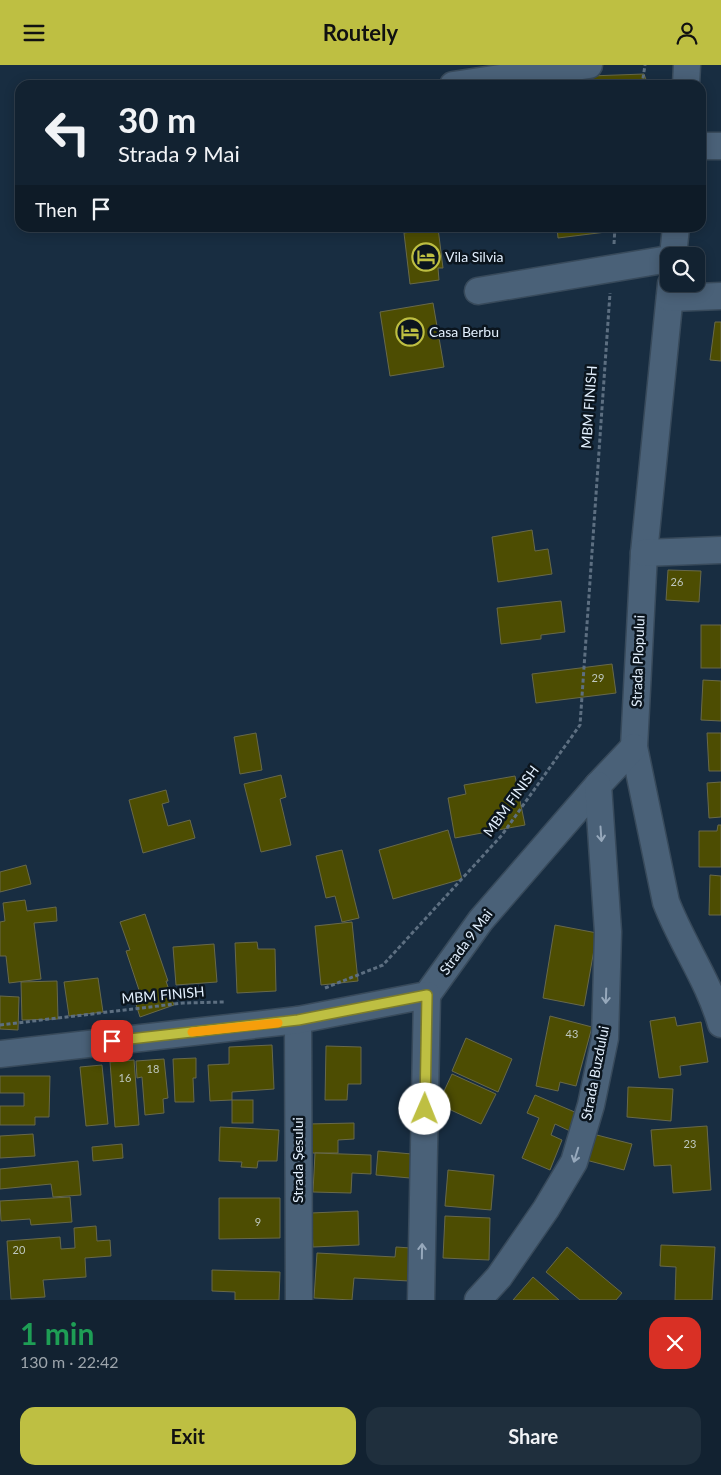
<!DOCTYPE html>
<meta charset="utf-8">
<style>
body{margin:0;font-family:Lato,sans-serif;background:#1f2f3d;color:#f1f3f6;height:100vh;display:flex;flex-direction:column;font-size:19px;white-space:nowrap}
*{box-sizing:border-box;margin:0}
p{font-size:16px;color:#9ca4ab}
.icon{flex:none;width:28px;height:28px;fill:none;stroke:currentColor;stroke-width:2;stroke-linecap:round;stroke-linejoin:round}
.map{position:relative;height:1235px;overflow:hidden}
.sheet{display:flex;flex-direction:column;background:#122231;flex:1}
.sheet>*{flex:none}
.hud{position:absolute;left:15px;top:15px;width:691px;height:152px;border-radius:15px;box-shadow:0 2px 12px #0003,0 0 0 1px #313f4d;background:#122231;color:#f1f3f6;overflow:hidden}
.tools{position:absolute;left:660px;top:182px;display:grid;gap:10px}
.tools a{display:grid;place-items:center;width:45px;height:45px;border-radius:10px;background:#122231;box-shadow:0 2px 12px #0003,0 0 0 1px #313f4d;font-size:25px}
.pin{position:absolute;display:grid;place-items:center;width:42px;height:42px;color:#fff;margin:-21px;border-radius:10px;box-shadow:0 2px 8px #0006}
.me{position:absolute;width:55px;margin:-28px;rotate:1deg;stroke-linejoin:round;filter:drop-shadow(0 0 4px #0008)}
.turn{display:flex;align-items:center;gap:18px;height:105px;padding:0 20px;font-size:22px}
.turn .icon{width:65px;height:65px;stroke-width:2.5}
.turn b{display:block;font-size:35px;line-height:42px}
.then{display:flex;align-items:center;height:48px;padding:0 20px;background:#0003;gap:10px;font-size:19px}
.round{display:grid;place-items:center;flex:none;width:52px;height:52px;border-radius:15px;background:#1f2f3d}
.overview{display:flex;align-items:center;justify-content:space-between;height:85px;padding:0 20px}
h1{font-size:30px;font-weight:700;line-height:38px;color:#1e9e55}
.primary-button{display:flex;gap:10px;margin-top:auto;padding:10px 20px}
.primary-button a{flex:1;height:58px;border-radius:15px;background:#bebf42;color:#111;font-size:20px;font-weight:700;line-height:58px;text-align:center}
.primary-button a+a{background:#1f2f3d;color:#f1f3f6}
header{display:flex;justify-content:space-between;align-items:center;height:65px;padding:0 20px;background:#bebf42;color:#111;font-size:22px;font-weight:700}
.map>svg:first-child{display:block}
.building{fill:#4d4d02;stroke:#68694a}
.lines{fill:none;stroke-linecap:round;stroke-linejoin:round}
.minor-casing{stroke:#384a5b;stroke-width:29}
.path{stroke:#5d6f81;stroke-width:3;stroke-dasharray:4 2.5;stroke-linecap:butt}
.minor{stroke:#4a6178;stroke-width:26}
.oneway{stroke:#96a8bb}
.route-casing{stroke:#7c7c2b;stroke-width:12}
.route{stroke:#bebf42;stroke-width:9}
.slow{stroke:#f59e0b;stroke-width:9}
.labels{text-anchor:middle;stroke-width:5;stroke-linejoin:round;paint-order:stroke}
.number-label{font-size:11px;fill:#bec7bf}
.poi-label{font-size:14px;fill:#e3f0fe;stroke:#0b151e;text-anchor:start}
.street-label{font-size:14px;fill:#e3f0fe;stroke:#0b151e}
</style>
<header><svg class="icon" aria-label="menu" viewBox="0 0 24 24"><path d="M4 6h16M4 12h16M4 18h16"/></svg>Routely<svg class="icon" aria-label="person" viewBox="0 0 24 24"><circle cx="12" cy="8" r="4"/><path d="M4 21q1-7 8-7t8 7"/></svg></header>
<div class="map">
<svg width="721" height="1235" viewBox="0 0 721 1235">
<rect width="100%" height="100%" fill="#182d41"/>
<g class="building">
<polygon points="644,9 648,20 591,20 590,11"/>
<polygon points="557,162 622,162 622,165 558,173"/>
<polygon points="438,163 443,203 438,203 439,215 410,219 404,168"/>
<polygon points="433,238 444,302 390,311 380,247"/>
<polygon points="715,257 721,257 721,296 710,295"/>
<polygon points="532,465 535,486 548,484 552,509 498,517 492,472"/>
<polygon points="668,505 701,506 699,537 666,535"/>
<polygon points="561,536 565,567 541,570 541,574 501,579 497,543"/>
<rect x="701" y="560" width="20" height="43"/>
<polygon points="612,599 616,628 536,638 532,609"/>
<polygon points="703,615 721,616 721,656 701,655"/>
<polygon points="256,668 262,705 240,709 234,672"/>
<polygon points="707,668 721,668 721,706 709,706"/>
<polygon points="281,710 286,732 280,734 291,780 261,787 244,719"/>
<polygon points="515,711 525,760 455,773 448,733 466,729 464,720"/>
<polygon points="721,717 721,752 709,753 707,718"/>
<polygon points="166,725 169,737 162,739 168,761 190,755 195,773 143,788 129,735"/>
<polygon points="718,760 721,760 721,802 699,802 699,766 717,766"/>
<polygon points="448,765 462,814 393,834 379,785"/>
<polygon points="342,785 359,853 342,857 335,831 326,833 316,791"/>
<polygon points="26,800 31,819 0,827 0,807"/>
<polygon points="710,810 721,811 721,850 709,850"/>
<polygon points="25,835 27,846 56,842 57,856 34,858 41,914 9,918 6,891 0,891 0,857 5,856 3,838"/>
<polygon points="145,849 168,916 166,916 174,940 140,952 133,930 140,928 126,886 130,885 120,857"/>
<polygon points="352,857 358,916 321,920 315,861"/>
<polygon points="555,860 597,868 584,941 543,933"/>
<polygon points="257,877 258,884 275,884 276,926 237,928 235,878"/>
<polygon points="214,879 217,917 176,920 173,882"/>
<polygon points="98,913 103,947 69,951 64,917"/>
<polygon points="57,916 58,954 22,955 21,917"/>
<polygon points="0,931 19,932 18,965 0,964"/>
<polygon points="550,951 592,962 576,1021 560,1017 558,1026 536,1021"/>
<polygon points="675,952 677,961 701,957 708,997 680,1001 681,1010 659,1013 650,956"/>
<polygon points="466,973 512,994 498,1027 452,1006"/>
<polygon points="272,980 274,1024 232,1027 232,1035 210,1036 208,1000 229,999 229,982"/>
<polygon points="326,981 361,982 361,1019 348,1019 347,1035 325,1035"/>
<polygon points="196,993 196,1013 193,1013 194,1037 175,1037 173,994"/>
<polygon points="164,994 168,1033 163,1034 164,1048 145,1050 142,1012 137,1013 136,996"/>
<polygon points="134,995 139,1060 115,1062 110,997"/>
<polygon points="102,1000 108,1059 86,1061 80,1002"/>
<polygon points="452,1009 496,1029 481,1059 438,1039"/>
<polygon points="0,1011 50,1011 49,1052 35,1052 35,1060 0,1060 0,1041 24,1041 24,1028 0,1028"/>
<polygon points="628,1022 673,1024 671,1056 627,1052"/>
<polygon points="535,1030 577,1048 570,1066 555,1059 551,1070 562,1075 550,1105 522,1093 539,1053 527,1048"/>
<rect x="232" y="1035" width="21" height="23"/>
<polygon points="354,1058 354,1074 338,1075 338,1088 307,1088 307,1059"/>
<polygon points="707,1061 711,1125 673,1128 671,1100 654,1101 651,1065"/>
<polygon points="220,1062 279,1065 277,1096 258,1096 257,1103 241,1102 242,1097 219,1096"/>
<polygon points="589,1068 632,1079 624,1105 582,1094"/>
<polygon points="33,1069 35,1091 0,1093 0,1071"/>
<polygon points="122,1079 123,1093 93,1096 92,1082"/>
<polygon points="378,1086 412,1089 410,1113 376,1110"/>
<polygon points="315,1088 371,1090 371,1109 352,1108 351,1128 313,1127"/>
<polygon points="78,1096 81,1130 53,1132 51,1119 0,1124 0,1104"/>
<polygon points="448,1105 494,1110 491,1145 445,1141"/>
<polygon points="70,1132 72,1157 31,1160 30,1154 1,1156 0,1136"/>
<polygon points="219,1133 280,1133 280,1173 219,1174"/>
<polygon points="358,1146 359,1180 313,1182 311,1148"/>
<polygon points="445,1151 490,1153 489,1195 443,1193"/>
<polygon points="96,1161 97,1176 110,1175 111,1191 85,1193 86,1212 43,1215 45,1232 11,1234 7,1176 60,1172 61,1184 75,1183 74,1163"/>
<polygon points="661,1180 715,1182 712,1235 675,1235 676,1202 660,1201"/>
<polygon points="396,1182 411,1183 409,1216 354,1213 352,1235 314,1233 317,1188 395,1192"/>
<polygon points="567,1182 622,1228 616,1235 580,1235 546,1207"/>
<polygon points="212,1205 280,1207 279,1235 235,1235 235,1227 212,1226"/>
<polygon points="533,1212 559,1235 513,1235"/>
</g>
<g class="lines">
<g class="minor-casing">
<g id="minor">
<polyline points="453,20 589,0"/>
<polyline points="686,20 687,0"/>
<polyline points="701,81 721,81"/>
<polyline points="673,191 676,162"/>
<path d="M671,219L644,488L634,682L666,837C682,879 709,916 721,959"/>
<polyline points="478,226 669,194"/>
<polyline points="670,233 721,231"/>
<polyline points="644,488 721,485"/>
<polyline points="298,955 299,1235"/>
<polyline points="0,989 298,955 427,930 481,855 598,720 634,682"/>
<polyline points="421,1235 427,930"/>
<polyline points="478,1235 499,1212 546,1144 574,1097 591,1040 605,973 608,867 598,720"/>
</g>
</g>
<g class="path">
<polyline points="642,20 645,0"/>
<polyline points="614,179 615,162"/>
<polyline points="325,923 383,900 502,770 580,660 610,228"/>
<polyline points="0,960 183,938 224,937"/>
</g>
<use href="#minor" class="minor"/>
</g>
<defs><path id="oneway-shaft" d="M-6 0H5M1.5-3L5.5 0L1.5 3" fill="none" stroke-width="1.6" stroke-linecap="round" stroke-linejoin="round" transform="scale(1.25)"/></defs>
<g class="oneway">
<use href="#oneway-shaft" transform="translate(601 769) rotate(86)"/>
<use href="#oneway-shaft" transform="translate(606 931) rotate(92)"/>
<use href="#oneway-shaft" transform="translate(576 1090) rotate(107)"/>
<use href="#oneway-shaft" transform="translate(422 1186) rotate(-89)"/>
</g>
<g class="lines">
<g class="route-casing">
<polyline id="route" points="112,976 298,955 427,930 425,1044"/>
</g>
<use href="#route" class="route"/>
<polyline class="slow" points="192,967 278,958"/>
</g>
<defs>
<g id="hotel-ring" transform="scale(1.4375)"><circle r="9.5" fill="#0b151e" stroke="#bebf42" stroke-width="1.5"/><path d="M-6-4.5h1.5V1H6V5H4.5V3h-9V5H-6ZM-4 0a1.8 1.8 0 1 1 3.6 0ZM.5 0V-2.5h3Q6-2.5 6 0Z" fill="#bebf42"/></g>
</defs>
<g fill-rule="evenodd">
<use href="#hotel-ring" x="426" y="192"/>
<use href="#hotel-ring" x="410" y="267"/>
</g>
<g class="labels">
<g class="number-label">
<text x="677" y="521">26</text>
<text x="598" y="617">29</text>
<text x="572" y="973">43</text>
<text x="153" y="1008">18</text>
<text x="125" y="1017">16</text>
<text x="690" y="1083">23</text>
<text x="258" y="1161">9</text>
<text x="19" y="1189">20</text>
</g>
<g class="poi-label">
<text x="445" y="197">Vila Silvia</text>
<text x="429" y="272">Casa Berbu</text>
</g>
<g class="street-label">
<text transform="translate(589 342) rotate(-86)" y="5">MBM FINISH</text>
<text transform="translate(638 596) rotate(-88)" y="5">Strada Plopului</text>
<text transform="translate(511 736) rotate(-54)" y="5">MBM FINISH</text>
<text transform="translate(466 877) rotate(-53)" y="5">Strada 9 Mai</text>
<text transform="translate(163 930) rotate(-5)" y="5">MBM FINISH</text>
<text transform="translate(595 1008) rotate(-79)" y="5">Strada Buzdului</text>
<text transform="translate(298 1095) rotate(-90)" y="5">Strada Șesului</text>
</g>
</g>
</svg>
<div class="tools">
<a><svg class="icon" aria-label="search" viewBox="0 0 24 24"><circle cx="10" cy="10" r="6"/><path d="M15 15l6 6"/></svg></a>
</div>
<div class="pin" style="left:112px;top:976px;background:#d93025"><svg class="icon" aria-label="arrive" viewBox="0 0 24 24"><path d="M6 21V4h12l-3 4 3 4H6"/></svg></div>
<svg class="me" style="left:425px;top:1044px" viewBox="-20 -20 40 40"><circle r="19" fill="#fff"/><path d="M0-13L10 11 0 6-10 11z" fill="#bebf42"/></svg>
<div class="hud">
<div class="turn"><svg class="icon" aria-label="left" viewBox="0 0 24 24"><path d="M17 20v-9H6M10 6l-5 5 5 5"/></svg><div><b>30 m</b>Strada 9 Mai</div></div>
<div class="then">Then<svg class="icon" aria-label="arrive" viewBox="0 0 24 24"><path d="M6 21V4h12l-3 4 3 4H6"/></svg></div>
</div>
</div>
<section class="sheet">
<div class="overview"><div><h1>1 min</h1><p>130 m · 22:42</p></div><a class="round" style="background:#d93025;color:#fff"><svg class="icon" aria-label="close" viewBox="0 0 24 24"><path d="M6 6l12 12M18 6L6 18"/></svg></a></div>
<div class="primary-button"><a>Exit</a><a>Share</a></div>
</section>
